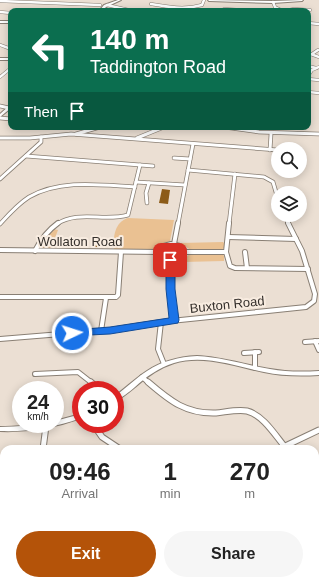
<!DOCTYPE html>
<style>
body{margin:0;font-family:Helvetica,sans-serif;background:#f6f6f6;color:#222;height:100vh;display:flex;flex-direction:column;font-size:15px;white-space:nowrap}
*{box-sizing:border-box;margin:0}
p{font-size:13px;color:#767676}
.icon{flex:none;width:22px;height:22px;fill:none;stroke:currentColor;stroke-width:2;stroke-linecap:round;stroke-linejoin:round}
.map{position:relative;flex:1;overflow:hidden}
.side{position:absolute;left:0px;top:445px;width:319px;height:140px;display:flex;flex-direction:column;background:#fff;border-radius:12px 12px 0 0;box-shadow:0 2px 10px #0003}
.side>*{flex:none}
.banner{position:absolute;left:8px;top:8px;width:303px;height:122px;border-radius:8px;box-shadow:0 2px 10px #0003;background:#0b6e4f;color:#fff;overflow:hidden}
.tools{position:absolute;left:271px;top:142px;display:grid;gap:8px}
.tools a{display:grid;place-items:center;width:36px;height:36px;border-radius:50%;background:#fff;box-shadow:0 2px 10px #0003;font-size:20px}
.speed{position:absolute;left:12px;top:381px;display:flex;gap:8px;font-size:20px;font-weight:700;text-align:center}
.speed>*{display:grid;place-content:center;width:52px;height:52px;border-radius:50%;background:#fff;box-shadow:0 2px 10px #0003;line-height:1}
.speed small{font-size:10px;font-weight:400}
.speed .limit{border:6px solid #d22;background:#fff;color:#111}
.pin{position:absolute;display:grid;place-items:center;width:34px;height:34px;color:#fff;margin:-17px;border-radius:8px;box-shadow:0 2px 6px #0006}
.me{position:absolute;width:44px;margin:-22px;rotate:86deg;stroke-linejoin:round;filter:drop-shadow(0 0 3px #0008)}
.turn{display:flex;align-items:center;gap:14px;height:84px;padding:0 16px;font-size:18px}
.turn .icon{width:52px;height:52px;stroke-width:2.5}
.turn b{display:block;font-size:28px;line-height:34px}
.then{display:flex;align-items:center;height:38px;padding:0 16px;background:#0003;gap:8px;font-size:15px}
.eta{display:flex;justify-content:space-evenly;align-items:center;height:68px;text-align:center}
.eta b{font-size:24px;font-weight:600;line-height:28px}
.button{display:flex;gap:8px;margin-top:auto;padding:8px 16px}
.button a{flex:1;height:46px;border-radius:24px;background:#b45309;color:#fff;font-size:16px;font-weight:600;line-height:46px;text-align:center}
.button a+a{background:#f6f6f6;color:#222}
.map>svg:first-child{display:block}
.green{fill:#eac192}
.building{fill:#8c5b18}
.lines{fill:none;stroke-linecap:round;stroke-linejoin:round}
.minor-far3-casing{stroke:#897f74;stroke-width:3.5}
.minor-far2-casing{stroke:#897f74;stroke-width:4.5}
.minor-far1-casing{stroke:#897f74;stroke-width:6}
.minor-casing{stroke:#897f74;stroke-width:7}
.tertiary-casing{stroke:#897f74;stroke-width:2}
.minor-far3{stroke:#fff;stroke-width:2.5}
.minor-far2{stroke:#fff;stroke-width:3}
.minor-far1{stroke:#fff;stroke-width:4}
.minor{stroke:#fff;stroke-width:5}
.tertiary{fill:#fff;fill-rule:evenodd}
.route{fill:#1a73e8;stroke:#114b97}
.labels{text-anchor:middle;stroke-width:4;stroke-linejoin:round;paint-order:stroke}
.street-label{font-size:13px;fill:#342f2b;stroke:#f8ece0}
</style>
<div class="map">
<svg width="319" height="585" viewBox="0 0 319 585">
<rect width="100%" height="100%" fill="#ebdfd3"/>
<g class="green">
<path d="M128,218L174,220L170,241L161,244L154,249H114C113,236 115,222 128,218Z"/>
<polygon points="53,229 58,230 55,238 58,242 54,249 43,248 42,245 47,235"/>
<polygon points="180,243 223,242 224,243 224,248 221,250 191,250"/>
<polygon points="172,245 180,248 183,252 180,256 172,259 164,255 163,250"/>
<polygon points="190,254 222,254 224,256 224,261 183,262 181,261"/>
</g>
<g class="building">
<polygon points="162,189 170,190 168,204 159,203"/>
<polygon points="92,239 103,239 103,247 91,247"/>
</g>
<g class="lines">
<g class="minor-far3-casing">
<g id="minor-far3">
<polyline points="0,1 100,5"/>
<polyline points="273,2 275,7 283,11"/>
<path d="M151,4C168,7 185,10 202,5L204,0"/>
<polyline points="107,5 133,11"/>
<polyline points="224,9 258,11"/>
<polyline points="284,11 294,9 310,10"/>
<polyline points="0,12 11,13"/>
<polyline points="308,23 319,24"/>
<polyline points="0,45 11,49"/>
<polyline points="308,53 319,57"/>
<polyline points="312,54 318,50"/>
<polyline points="308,66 316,68"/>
<polyline points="308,76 312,70 319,67"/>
<polyline points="0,77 11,68"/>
<polyline points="308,79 319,80"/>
<polyline points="308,92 319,93"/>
</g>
</g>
<g class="minor-far2-casing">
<g id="minor-far2">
<polyline points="0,106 9,108"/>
<polyline points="0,118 11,119"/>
<polyline points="224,127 259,132 319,134"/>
<polyline points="76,134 100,127"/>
<polyline points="0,138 30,138 71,134 278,150"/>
<polyline points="137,138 164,127"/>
<polyline points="270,150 271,134"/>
<polyline points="26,156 153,166"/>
<polyline points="174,158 190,159"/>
<polyline points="188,170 264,177 273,182 278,199"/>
<polyline points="0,179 41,142 41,137"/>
<polyline points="136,182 185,185"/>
<polyline points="147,203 146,193 149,183"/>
<polyline points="284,215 289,224"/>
<path d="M0,224C9,214 18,204 29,197C61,179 100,185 135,187"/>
<path d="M57,224C78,210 105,222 128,215L140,165"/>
<polyline points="178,224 193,144"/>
<polyline points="229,224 235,174"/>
</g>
</g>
<g class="minor-far1-casing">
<g id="minor-far1">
<polyline points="229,223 226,252 230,266 235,268 308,269"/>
<polyline points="228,237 296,239"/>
<path d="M171,244C178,245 183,246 185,253C178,262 169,261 160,255L159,252L164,246Z"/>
<polyline points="174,244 178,223"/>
<polyline points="0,250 159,252"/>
<path d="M35,251C41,239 47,231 58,223"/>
<polyline points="185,252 226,252"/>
<polyline points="245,252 247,268"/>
<polyline points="172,260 171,289 174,320"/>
<polyline points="0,297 116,297 118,295 121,252"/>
<polyline points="161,322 158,349 164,364"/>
<polyline points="101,331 106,298"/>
<polyline points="0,339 110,330 161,322 306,307 314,301 315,294 302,251 288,223"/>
<polyline points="315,341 319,350"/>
<polyline points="305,342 319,341"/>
<polyline points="255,352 255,368"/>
<polyline points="244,353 259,352"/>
<polyline points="35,374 78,372 92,383"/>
<polyline points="142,377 149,383"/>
</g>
</g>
<g class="minor-casing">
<g id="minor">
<polyline points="91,382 100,390"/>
<path d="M148,382C170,401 186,414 216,413C226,412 238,409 247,411C263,415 275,435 285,447"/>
<polyline points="93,424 102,437 120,449"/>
<polyline points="43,449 46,426"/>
<polyline points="279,449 319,430"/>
<polyline points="315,483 319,487"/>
<polyline points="57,581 57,585"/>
<polyline points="167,581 168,585"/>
<polyline points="315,585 319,583"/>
</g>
</g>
<g class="tertiary-casing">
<g id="tertiary">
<polygon points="118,0 121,0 106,7 102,11 99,11 104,5"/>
<polygon points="208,0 273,1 303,0 302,1 273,3 209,1"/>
<rect x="0" y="21" width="11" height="2"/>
<rect x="0" y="58" width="11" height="2"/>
<polygon points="10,105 11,105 11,108 0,117 0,114"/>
<path d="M197,356C222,357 245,365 270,369C286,372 303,372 319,371V375C301,376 282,376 264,372C235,366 204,354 174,363C158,368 146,377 135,387C129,392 122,398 115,401V396C126,388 136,378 147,371C162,361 179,357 197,356Z"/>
<path d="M81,414V418C54,428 28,432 0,431V427C18,427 37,424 55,424V421Z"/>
<polygon points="319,490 319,497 315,499 315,492"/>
<rect x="0" y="562" width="4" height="6"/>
</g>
</g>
<use href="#minor-far3" class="minor-far3"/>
<use href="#minor-far2" class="minor-far2"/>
<use href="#minor-far1" class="minor-far1"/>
<use href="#minor" class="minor"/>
<use href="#tertiary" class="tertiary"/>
</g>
<polygon class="route" points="170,257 175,260 175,289 179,320 178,323 110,334 69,336 67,333 72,330 110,327 169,318 166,289 166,260"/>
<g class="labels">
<g class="street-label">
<text x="80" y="246">Wollaton Road</text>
<text transform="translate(227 304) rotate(-6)" y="5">Buxton Road</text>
</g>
</g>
</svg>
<div class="tools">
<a><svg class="icon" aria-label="search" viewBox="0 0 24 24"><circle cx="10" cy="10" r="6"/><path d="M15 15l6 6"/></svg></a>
<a><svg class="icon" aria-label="layers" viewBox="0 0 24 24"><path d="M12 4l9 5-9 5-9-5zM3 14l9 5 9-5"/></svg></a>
</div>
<div class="speed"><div>24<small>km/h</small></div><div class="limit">30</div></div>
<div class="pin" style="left:170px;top:260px;background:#d93025"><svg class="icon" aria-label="arrive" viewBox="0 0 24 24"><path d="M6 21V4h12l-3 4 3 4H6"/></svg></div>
<svg class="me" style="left:72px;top:333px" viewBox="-20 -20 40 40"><circle r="17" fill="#1a73e8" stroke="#fff" stroke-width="3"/><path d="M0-11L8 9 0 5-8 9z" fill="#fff"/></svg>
<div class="banner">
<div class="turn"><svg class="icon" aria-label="left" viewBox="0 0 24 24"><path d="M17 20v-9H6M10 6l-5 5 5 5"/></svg><div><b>140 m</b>Taddington Road</div></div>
<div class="then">Then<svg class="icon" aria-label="arrive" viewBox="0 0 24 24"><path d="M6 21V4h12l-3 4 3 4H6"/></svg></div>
</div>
<section class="side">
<div class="eta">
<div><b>09:46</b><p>Arrival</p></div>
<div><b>1</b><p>min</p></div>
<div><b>270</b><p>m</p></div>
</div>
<div class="button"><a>Exit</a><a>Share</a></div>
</section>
</div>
